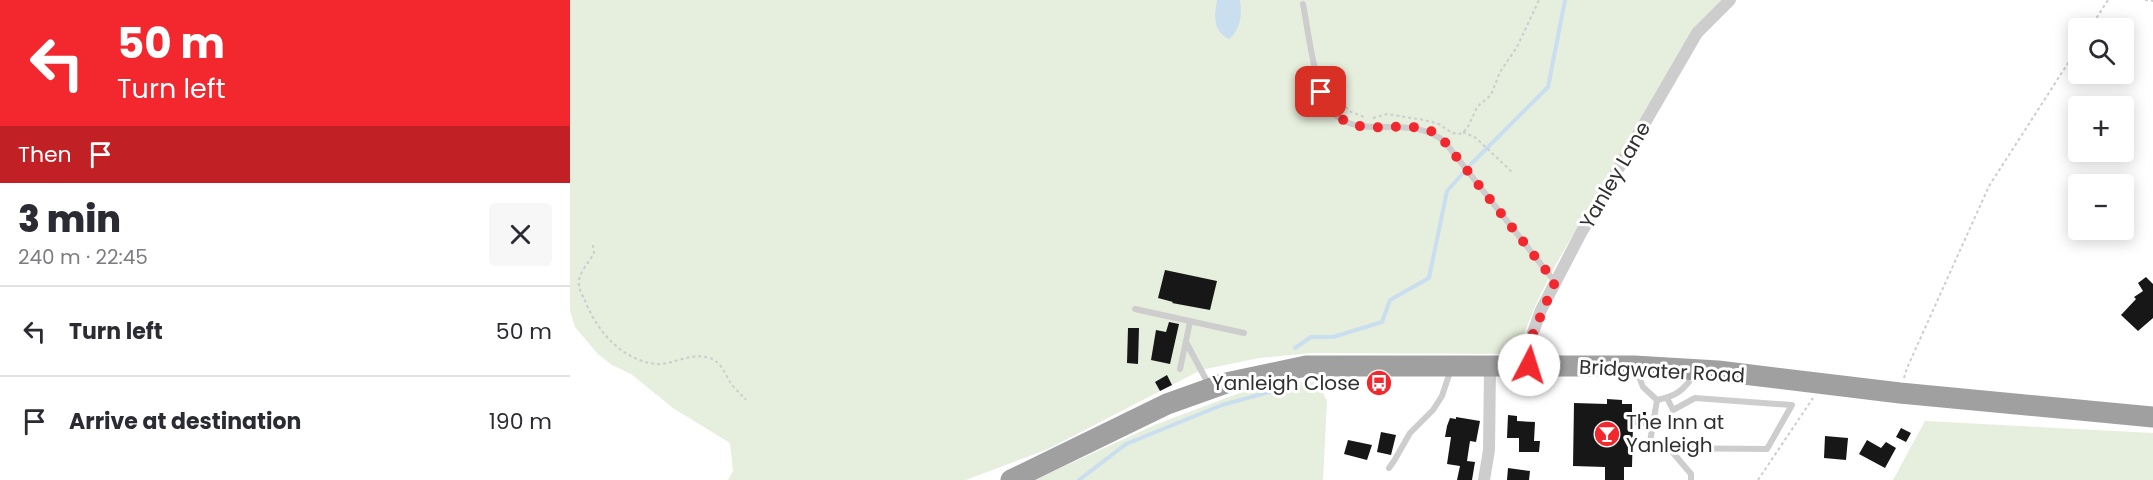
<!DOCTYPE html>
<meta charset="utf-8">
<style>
body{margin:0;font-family:Poppins,sans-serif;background:#f7f7f7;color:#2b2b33;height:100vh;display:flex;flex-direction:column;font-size:22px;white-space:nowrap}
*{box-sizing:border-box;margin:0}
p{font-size:20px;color:#7c7c81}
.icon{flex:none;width:33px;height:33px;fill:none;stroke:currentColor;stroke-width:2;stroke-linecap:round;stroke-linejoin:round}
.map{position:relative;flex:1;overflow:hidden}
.sheet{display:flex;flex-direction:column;background:#fff;width:570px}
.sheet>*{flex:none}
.banner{background:#f2282e;color:#fff;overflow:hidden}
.buttons{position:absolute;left:1498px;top:18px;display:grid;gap:12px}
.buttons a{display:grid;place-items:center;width:66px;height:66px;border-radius:6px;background:#fff;box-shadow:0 3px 15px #0003;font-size:30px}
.pin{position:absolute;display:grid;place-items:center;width:51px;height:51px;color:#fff;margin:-26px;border-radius:12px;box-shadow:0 3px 9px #0006}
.me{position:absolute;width:66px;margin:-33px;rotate:5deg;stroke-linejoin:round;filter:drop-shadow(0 0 4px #0008)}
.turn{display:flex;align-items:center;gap:21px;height:126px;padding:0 18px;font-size:27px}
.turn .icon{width:78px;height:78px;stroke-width:2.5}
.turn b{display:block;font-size:42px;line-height:51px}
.then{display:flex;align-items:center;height:57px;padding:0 18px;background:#0003;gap:12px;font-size:22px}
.round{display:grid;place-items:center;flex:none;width:63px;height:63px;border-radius:6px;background:#f7f7f7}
.headline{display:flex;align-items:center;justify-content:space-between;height:102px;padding:0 18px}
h1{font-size:36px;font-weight:800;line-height:45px}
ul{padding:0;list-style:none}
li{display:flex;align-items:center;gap:18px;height:90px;padding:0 18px;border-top:2px solid #e1e1e2}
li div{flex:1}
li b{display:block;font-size:22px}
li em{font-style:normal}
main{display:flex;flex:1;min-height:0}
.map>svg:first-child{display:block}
.green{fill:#e6eedd}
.water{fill:#c9deef}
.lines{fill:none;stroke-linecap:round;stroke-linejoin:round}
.stream{stroke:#c9deef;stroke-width:4}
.building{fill:#171717}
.path{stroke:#cdcdcd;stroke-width:2;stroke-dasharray:3 3;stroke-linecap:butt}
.service{stroke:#cdcdcd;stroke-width:6}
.minor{stroke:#cdcdcd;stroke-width:12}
.trunk{stroke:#a0a0a0;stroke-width:21}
.route{stroke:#f2282e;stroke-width:10;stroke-dasharray:0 18}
.labels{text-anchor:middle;stroke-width:6;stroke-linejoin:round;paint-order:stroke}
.street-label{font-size:20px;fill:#303030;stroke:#fff}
.poi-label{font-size:20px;fill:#303030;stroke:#fff;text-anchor:end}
</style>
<main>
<section class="sheet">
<div class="banner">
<div class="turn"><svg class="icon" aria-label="left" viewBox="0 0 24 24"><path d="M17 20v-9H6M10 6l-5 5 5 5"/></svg><div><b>50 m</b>Turn left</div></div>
<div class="then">Then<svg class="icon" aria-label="arrive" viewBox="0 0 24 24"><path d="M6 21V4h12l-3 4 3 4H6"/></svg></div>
</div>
<div class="headline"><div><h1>3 min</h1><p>240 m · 22:45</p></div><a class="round"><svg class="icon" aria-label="close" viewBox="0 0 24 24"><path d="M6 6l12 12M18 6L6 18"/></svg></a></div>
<ul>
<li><svg class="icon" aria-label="left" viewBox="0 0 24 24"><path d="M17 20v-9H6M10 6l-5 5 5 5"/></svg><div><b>Turn left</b></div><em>50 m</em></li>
<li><svg class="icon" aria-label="arrive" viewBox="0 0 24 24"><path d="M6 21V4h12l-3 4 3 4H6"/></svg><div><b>Arrive at destination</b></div><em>190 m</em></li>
</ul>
</section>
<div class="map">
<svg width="1583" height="480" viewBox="0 0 1583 480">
<rect width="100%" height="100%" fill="#fff"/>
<g class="green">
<polygon points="0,0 1152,0 1126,26 986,264 966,304 946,354 741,353 689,358 631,370 478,449 396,480 158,480 163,471 160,443 103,408 61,374 42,365 28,354 5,327 0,311"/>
<polygon points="755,381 753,393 757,401 753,480 464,480 587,424 683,388 712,383"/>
<polygon points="1355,421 1583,433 1583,480 1323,480"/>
</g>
<path class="water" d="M647,0H670C672,15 671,29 659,39C643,31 644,17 647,0Z"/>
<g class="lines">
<g class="stream">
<polyline points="725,348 741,337 763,337 812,322 820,300 859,278 877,191 903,162 978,87 995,0"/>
<polyline points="509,480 556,444 652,405 721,386"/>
</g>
</g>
<g class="building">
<polygon points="595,270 647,281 640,310 602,303 603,302 588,298"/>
<polygon points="1576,277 1583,284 1583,318 1568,331 1551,315 1566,299 1564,297 1573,291 1568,283"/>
<polygon points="599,322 609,324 600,364 581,360 586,330 596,332"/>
<polygon points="558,328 569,328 568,364 557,363"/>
<polygon points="597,375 602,385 590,391 585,382"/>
<polygon points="1037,399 1052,400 1052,404 1062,404 1062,412 1076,412 1075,426 1063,425 1062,467 1054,467 1054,480 1035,480 1035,467 1003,466 1004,403 1037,404"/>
<polygon points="938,415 947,416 947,421 965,422 964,441 970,441 969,452 949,452 949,438 937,438"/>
<polygon points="886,417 910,421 906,442 900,441 897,461 905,462 902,480 887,480 890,466 877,464 881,437 875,437 877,426 880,418 886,419"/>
<polygon points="1331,428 1341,433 1336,442 1326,437"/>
<polygon points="811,432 826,435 821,455 807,452"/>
<polygon points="1255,436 1278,438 1276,460 1254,458"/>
<polygon points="778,440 802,445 797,460 774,454"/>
<polygon points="1297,440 1311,448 1316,442 1326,448 1315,468 1289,454"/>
<polygon points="938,468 960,471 959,480 937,480"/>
</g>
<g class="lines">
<g class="path">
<polyline points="1575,0 1583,1"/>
<polyline points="1520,28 1538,0"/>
<polyline points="763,95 768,97 779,111 794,117"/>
<polyline points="803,118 817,114 854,120 869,124 882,133 890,134 897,129 907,107 921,95 930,72 947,47 969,0"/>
<polyline points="893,132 906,138 942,172"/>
<path d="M23,245L24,253C19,262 7,275 9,285C9,289 12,295 14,298C26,330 50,359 85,364C103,366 124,349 144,360C154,366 156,378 163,386C167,391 172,395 176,400"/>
<polyline points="1334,378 1337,368 1419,186 1509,46"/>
<polyline points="1188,480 1243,398"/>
</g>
<g class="service">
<path d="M733,4C739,34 745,99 768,117C782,128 801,127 817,127C839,127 857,128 874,141L985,282"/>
<polyline points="565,309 674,333"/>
<polyline points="616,342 639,385"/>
<polyline points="610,369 620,322"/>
<path d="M1066,369L1073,387L1087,400C1106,396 1113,391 1124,375"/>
<polyline points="1087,400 1080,442 1089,448 1197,449 1222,405 1125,398 1103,410 1097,398"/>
<polyline points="1099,448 1121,474 1121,480"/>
<polyline points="819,468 824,461 840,433 863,410 872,396 881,369"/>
</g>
<g class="minor">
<polyline points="959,365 960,341 971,310 1011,233 1127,33 1160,0"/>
<polyline points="914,480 919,450 920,366"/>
</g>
<polyline class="trunk" points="441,480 597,404 656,383 736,366 1064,366 1148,371 1330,393 1583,417"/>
</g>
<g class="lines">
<path class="route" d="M751,92C755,100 760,109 767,115C792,139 833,118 863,132C867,134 871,138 874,141L985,282L960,341L959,365"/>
</g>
<defs>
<g id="bus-disc" transform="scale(1.35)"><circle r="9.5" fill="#f2282e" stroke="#fff"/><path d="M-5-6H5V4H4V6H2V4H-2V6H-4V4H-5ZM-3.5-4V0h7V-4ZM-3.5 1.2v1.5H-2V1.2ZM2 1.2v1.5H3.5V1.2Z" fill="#fff"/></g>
<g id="bar-disc" transform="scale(1.35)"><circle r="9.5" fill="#f2282e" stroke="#fff"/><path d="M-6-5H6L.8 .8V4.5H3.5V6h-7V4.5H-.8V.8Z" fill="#fff"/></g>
</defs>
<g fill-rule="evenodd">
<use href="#bus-disc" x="809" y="383"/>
<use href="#bar-disc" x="1037" y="434"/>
</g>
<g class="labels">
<g class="street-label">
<text transform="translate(1045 175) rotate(-60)" y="7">Yanley Lane</text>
<text transform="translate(1092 371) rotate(3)" y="7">Bridgwater Road</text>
</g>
<g class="poi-label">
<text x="790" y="390">Yanleigh Close</text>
<text x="1056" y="429" text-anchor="start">The Inn at<tspan x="1056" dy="23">Yanleigh</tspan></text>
</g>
</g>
</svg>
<div class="buttons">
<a><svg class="icon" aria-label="search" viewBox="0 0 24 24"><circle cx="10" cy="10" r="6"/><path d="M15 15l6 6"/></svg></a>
<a>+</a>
<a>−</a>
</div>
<div class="pin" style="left:751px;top:92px;background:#d93025"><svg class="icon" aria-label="arrive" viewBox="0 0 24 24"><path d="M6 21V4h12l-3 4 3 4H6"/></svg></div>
<svg class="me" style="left:959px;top:365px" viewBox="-20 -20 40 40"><circle r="19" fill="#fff"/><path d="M0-13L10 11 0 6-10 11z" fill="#f2282e"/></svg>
</div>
</main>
